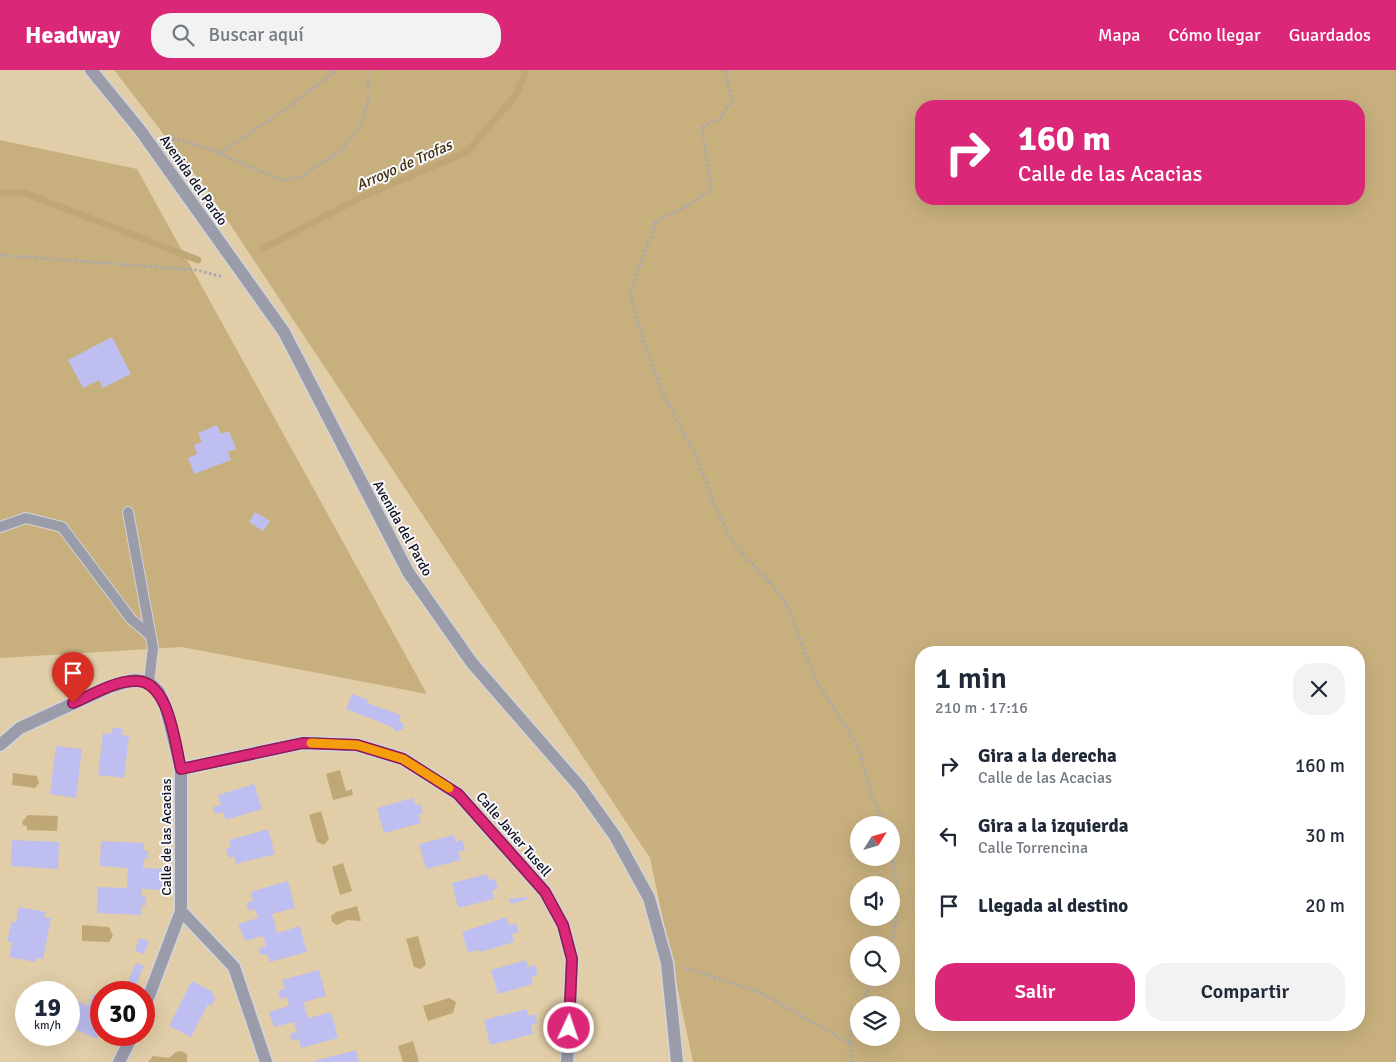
<!DOCTYPE html>
<html lang="es">
<meta charset="utf-8">
<style>
body{margin:0;font-family:Signika,sans-serif;background:#f2f2f3;color:#1f2937;height:100vh;display:flex;flex-direction:column;font-size:19px;white-space:nowrap}
*{box-sizing:border-box;margin:0}
p{font-size:16px;color:#747a83}
.icon{flex:none;width:28px;height:28px;fill:none;stroke:currentColor;stroke-width:2;stroke-linecap:round;stroke-linejoin:round}
.map{position:relative;flex:1;overflow:hidden}
.sheet{position:absolute;left:915px;top:576px;width:450px;height:385px;display:flex;flex-direction:column;background:#fff;border-radius:20px;box-shadow:0 5px 20px #0002}
.sheet>*{flex:none}
.top-card{position:absolute;left:915px;top:30px;width:450px;height:105px;border-radius:20px;box-shadow:0 5px 20px #0002;background:#db2777;color:#fff;overflow:hidden}
.needle{width:32px;rotate:53deg}
.fabs{position:absolute;left:850px;top:746px;display:grid;gap:10px}
.fabs a{display:grid;place-items:center;width:50px;height:50px;border-radius:50%;background:#fff;box-shadow:0 5px 20px #0002;font-size:25px}
.speed{position:absolute;left:15px;top:911px;display:flex;gap:10px;font-size:25px;font-weight:700;text-align:center}
.speed>*{display:grid;place-content:center;width:65px;height:65px;border-radius:50%;background:#fff;box-shadow:0 5px 20px #0002;line-height:1}
.speed small{font-size:12px;font-weight:400}
.speed .limit{border:8px solid #d22;background:#fff;color:#111}
.pin{position:absolute;display:grid;place-items:center;width:42px;height:42px;color:#fff;margin:-51px -21px;border-radius:50% 50% 50% 0;rotate:-45deg;box-shadow:0 0 5px #0007}
.pin .icon{rotate:45deg}
.me{position:absolute;width:55px;margin:-28px;rotate:3deg;stroke-linejoin:round;filter:drop-shadow(0 0 4px #0008)}
.turn{display:flex;align-items:center;gap:18px;height:105px;padding:0 20px;font-size:22px}
.turn .icon{width:65px;height:65px;stroke-width:2.5}
.turn b{display:block;font-size:35px;line-height:42px}
.round{display:grid;place-items:center;flex:none;width:52px;height:52px;border-radius:20px;background:#f2f2f3}
.overview{display:flex;align-items:center;justify-content:space-between;height:85px;padding:0 20px}
h1{font-size:30px;font-weight:600;line-height:38px}
.primary-button{display:flex;gap:10px;margin-top:auto;padding:10px 20px}
.primary-button a{flex:1;height:58px;border-radius:20px;background:#db2777;color:#fff;font-size:20px;font-weight:600;line-height:58px;text-align:center}
.primary-button a+a{background:#f2f2f3;color:#1f2937}
ul{padding:0;list-style:none}
li{display:flex;align-items:center;gap:15px;height:70px;padding:0 20px}
li div{flex:1}
li b{display:block;font-size:19px}
li em{font-style:normal}
header{display:flex;align-items:center;gap:30px;box-sizing:border-box;height:70px;padding:0 25px;background:#db2777;color:#fff}
header strong{font-size:24px}
nav{display:flex;gap:28px;margin-inline-start:auto;font-size:18px}
.search{width:350px;height:45px;background:#f2f2f3;display:flex;align-items:center;gap:12px;box-sizing:border-box;padding:0 18px;border-radius:20px;color:#747a83;font-size:19px}
.map>svg:first-child{display:block}
.green{fill:#e1cea8;fill-rule:evenodd}
.forest{fill:#c8b07e;fill-rule:evenodd}
.water{fill:#c0a876}
.lines{fill:none;stroke-linecap:round;stroke-linejoin:round}
.stream{stroke:#c0a876;stroke-width:7}
.building{fill:#bebef1}
.service-casing{stroke:#d3d3da;stroke-width:12}
.minor-casing{stroke:#d3d3da;stroke-width:15}
.path{stroke:#a9a9b1;stroke-width:3;stroke-dasharray:2.5 2.5;stroke-linecap:butt}
.service{stroke:#9b9ca9;stroke-width:10}
.minor{stroke:#9b9ca9;stroke-width:12}
.route-casing{stroke:#8e194d;stroke-width:12}
.route{stroke:#db2777;stroke-width:9}
.slow{stroke:#f59e0b;stroke-width:9}
.labels{text-anchor:middle;stroke-width:4;stroke-linejoin:round;paint-order:stroke}
.street-label{font-size:14px;fill:#0f0f19;stroke:#f8f8ff}
.water-label{font-size:15px;font-style:italic;fill:#3f2e04;stroke:#f8f8ff}
</style>
<header>
<strong>Headway</strong>
<div class="search"><svg class="icon" aria-label="search" viewBox="0 0 24 24"><circle cx="10" cy="10" r="6"/><path d="M15 15l6 6"/></svg>Buscar aquí</div>
<nav><a>Mapa</a><a>Cómo llegar</a><a>Guardados</a></nav>
</header>
<div class="map">
<svg width="1396" height="992" viewBox="0 0 1396 992">
<rect width="100%" height="100%" fill="#f8f8ff"/>
<path class="green" d="M0,0H1396V992H0ZM921,36H1359V129H921ZM921,582H1359V955H921ZM859,755H891V788H859ZM859,815H891V848H859ZM859,875H891V908H859ZM26,922H69V965H26ZM101,922H144V965H101ZM859,935H891V968H859Z"/>
<g class="forest">
<path d="M114,0H1396V992H693L650,788L210,124ZM921,36H1359V129H921ZM921,582H1359V955H921ZM859,755H891V788H859ZM859,815H891V848H859ZM859,875H891V908H859ZM859,935H891V968H859Z"/>
<polygon points="0,70 137,99 427,624 182,577 0,588"/>
</g>
<g class="water">
<polygon points="340,700 346,721 352,719 353,725 333,730 326,704"/>
<polygon points="13,703 37,706 39,713 35,718 12,715"/>
<polygon points="321,741 329,769 324,775 317,772 309,745"/>
<polygon points="28,745 58,746 57,761 27,760 27,756 23,755 22,752"/>
<polygon points="343,793 352,821 340,825 332,797"/>
<polygon points="357,836 361,851 347,850 337,855 332,852 331,846 336,842"/>
<polygon points="82,855 109,857 113,866 109,872 82,871"/>
<polygon points="418,866 426,894 421,899 414,897 406,869"/>
<polygon points="449,928 456,932 453,943 428,951 423,936"/>
<polygon points="413,971 419,992 403,992 398,976"/>
<polygon points="181,981 187,984 187,992 148,992 153,986 169,988 176,982"/>
</g>
<g class="lines">
<g class="stream">
<polyline points="0,123 25,123 198,190"/>
<polyline points="262,179 366,125 467,82 516,25 526,0"/>
</g>
</g>
<g class="building">
<polygon points="112,267 131,304 103,318 99,310 83,318 68,290"/>
<polygon points="217,355 221,364 229,361 236,379 228,382 231,390 194,404 188,388 197,384 194,375 202,372 198,363"/>
<polygon points="255,442 270,451 263,461 249,452"/>
<polygon points="352,624 368,630 367,633 401,645 399,651 403,653 403,659 396,662 392,657 346,639"/>
<polygon points="113,657 123,659 122,665 129,666 124,708 98,705 103,663 112,664"/>
<polygon points="56,676 82,679 76,728 50,724"/>
<polygon points="254,714 262,739 226,750 223,742 215,744 213,737 221,735 218,725"/>
<polygon points="413,728 416,735 420,734 423,743 418,745 421,753 384,763 377,738"/>
<polygon points="268,759 275,784 236,794 234,786 229,788 226,779 231,777 229,770"/>
<polygon points="454,765 456,772 462,770 465,780 458,782 461,790 426,799 419,774"/>
<polygon points="12,770 59,772 58,799 11,796"/>
<polygon points="101,771 144,773 144,780 148,781 148,789 144,789 143,798 165,799 164,820 142,819 142,827 146,827 146,836 142,835 141,845 97,843 98,817 127,818 128,798 100,796"/>
<polygon points="487,804 489,810 495,809 498,819 492,820 494,829 458,838 452,813"/>
<polygon points="288,811 295,838 272,844 274,851 277,863 300,856 307,882 270,892 267,884 260,885 259,878 266,876 263,866 245,871 238,854 258,848 255,839 249,841 246,833 253,831 251,822"/>
<polygon points="527,827 528,829 511,834 509,829"/>
<polygon points="19,837 46,842 44,847 51,848 43,889 37,888 35,892 9,887 12,872 7,871 12,851 16,852"/>
<polygon points="507,847 509,855 516,853 519,862 512,864 514,872 480,882 479,880 468,883 462,862"/>
<polygon points="139,868 149,871 144,884 135,881"/>
<polygon points="526,890 528,897 535,895 538,905 531,907 533,914 498,924 491,900"/>
<polygon points="136,893 144,896 134,920 126,916"/>
<polygon points="319,900 326,926 304,932 305,938 308,948 331,942 338,968 301,978 299,969 292,971 290,964 297,962 294,952 274,957 269,942 289,936 287,927 280,929 278,921 285,919 282,910"/>
<polygon points="192,911 213,922 212,925 216,927 211,936 208,934 191,967 169,956"/>
<polygon points="93,924 101,927 101,958 97,969 69,957 69,928 88,936"/>
<polygon points="527,939 528,946 535,944 537,953 531,955 533,964 490,975 484,950"/>
<polygon points="356,980 359,992 314,992 314,991"/>
</g>
<g class="lines">
<g class="service-casing">
<g id="service">
<polyline points="128,442 153,578 149,612"/>
<polyline points="0,457 26,448 62,457 131,549 150,565"/>
</g>
</g>
<g class="minor-casing">
<g id="minor">
<polyline points="91,0 140,60 284,262 408,502 472,593 580,717 615,766 649,828 667,893 677,992"/>
<polyline points="0,675 20,658 109,617 134,610 149,612 159,622 166,638 181,699 181,841 234,897 266,992"/>
<polyline points="181,699 303,673 357,675 403,689 458,724 545,822 563,855 572,889 567,992"/>
<polyline points="144,939 181,841"/>
<polyline points="119,992 133,965"/>
</g>
</g>
<g class="path">
<polyline points="725,0 732,31 720,48 702,57 711,119 690,135 656,151 630,223 642,267 664,326 697,388 715,437 734,475 765,507 786,533 815,608 859,679 869,718 884,755"/>
<polyline points="168,67 210,79 281,110 299,108 338,83 358,60 368,32 368,0"/>
<polyline points="219,83 283,41 337,0"/>
<polyline points="0,185 197,200 223,207"/>
<path d="M891,781C898,813 899,845 891,877"/>
<polyline points="685,898 759,922 851,974"/>
<polyline points="860,935 875,908"/>
<polyline points="851,992 851,956 859,938"/>
</g>
<use href="#service" class="service"/>
<use href="#minor" class="minor"/>
</g>
<g class="lines">
<g class="route-casing">
<path id="route" d="M73,633C92,625 114,611 135,611C169,609 175,674 181,699L303,673L357,675L403,689L458,724L545,822L563,855L572,889L569,958"/>
</g>
<use href="#route" class="route"/>
<polyline class="slow" points="311,673 357,675 403,689 449,718"/>
</g>
<g class="labels">
<g class="street-label">
<text transform="translate(194 110) rotate(55)" y="5">Avenida del Pardo</text>
<text transform="translate(403 458) rotate(61)" y="5">Avenida del Pardo</text>
<text transform="translate(514 764) rotate(49)" y="5">Calle Javier Tusell</text>
<text transform="translate(166 767) rotate(-90)" y="5">Calle de las Acacias</text>
</g>
<g class="water-label">
<text transform="translate(404 95) rotate(-24)" y="5">Arroyo de Trofas</text>
</g>
</g>
</svg>
<div class="fabs">
<a><svg class="needle" viewBox="-14 -14 28 28"><path d="M0-13l5 13h-10z" fill="#e53935"/><path d="M0 13l5-13h-10z" fill="#747a83"/></svg></a>
<a><svg class="icon" aria-label="sound" viewBox="0 0 24 24"><path d="M4 9h4l5-4v14l-5-4H4zM17 9q2 3 0 6"/></svg></a>
<a><svg class="icon" aria-label="search" viewBox="0 0 24 24"><circle cx="10" cy="10" r="6"/><path d="M15 15l6 6"/></svg></a>
<a><svg class="icon" aria-label="layers" viewBox="0 0 24 24"><path d="M12 4l9 5-9 5-9-5zM3 14l9 5 9-5"/></svg></a>
</div>
<div class="speed"><div>19<small>km/h</small></div><div class="limit">30</div></div>
<div class="pin" style="left:73px;top:633px;background:#d93025"><svg class="icon" aria-label="arrive" viewBox="0 0 24 24"><path d="M6 21V4h12l-3 4 3 4H6"/></svg></div>
<svg class="me" style="left:569px;top:958px" viewBox="-20 -20 40 40"><circle r="17" fill="#db2777" stroke="#fff" stroke-width="3"/><path d="M0-11L8 9 0 5-8 9z" fill="#fff"/></svg>
<div class="top-card">
<div class="turn"><svg class="icon" aria-label="right" viewBox="0 0 24 24"><path d="M7 20v-9h11M14 6l5 5-5 5"/></svg><div><b>160 m</b>Calle de las Acacias</div></div>
</div>
<section class="sheet">
<div class="overview"><div><h1>1 min</h1><p>210 m · 17:16</p></div><a class="round"><svg class="icon" aria-label="close" viewBox="0 0 24 24"><path d="M6 6l12 12M18 6L6 18"/></svg></a></div>
<ul>
<li><svg class="icon" aria-label="right" viewBox="0 0 24 24"><path d="M7 20v-9h11M14 6l5 5-5 5"/></svg><div><b>Gira a la derecha</b><p>Calle de las Acacias</p></div><em>160 m</em></li>
<li><svg class="icon" aria-label="left" viewBox="0 0 24 24"><path d="M17 20v-9H6M10 6l-5 5 5 5"/></svg><div><b>Gira a la izquierda</b><p>Calle Torrencina</p></div><em>30 m</em></li>
<li><svg class="icon" aria-label="arrive" viewBox="0 0 24 24"><path d="M6 21V4h12l-3 4 3 4H6"/></svg><div><b>Llegada al destino</b></div><em>20 m</em></li>
</ul>
<div class="primary-button"><a>Salir</a><a>Compartir</a></div>
</section>
</div>
